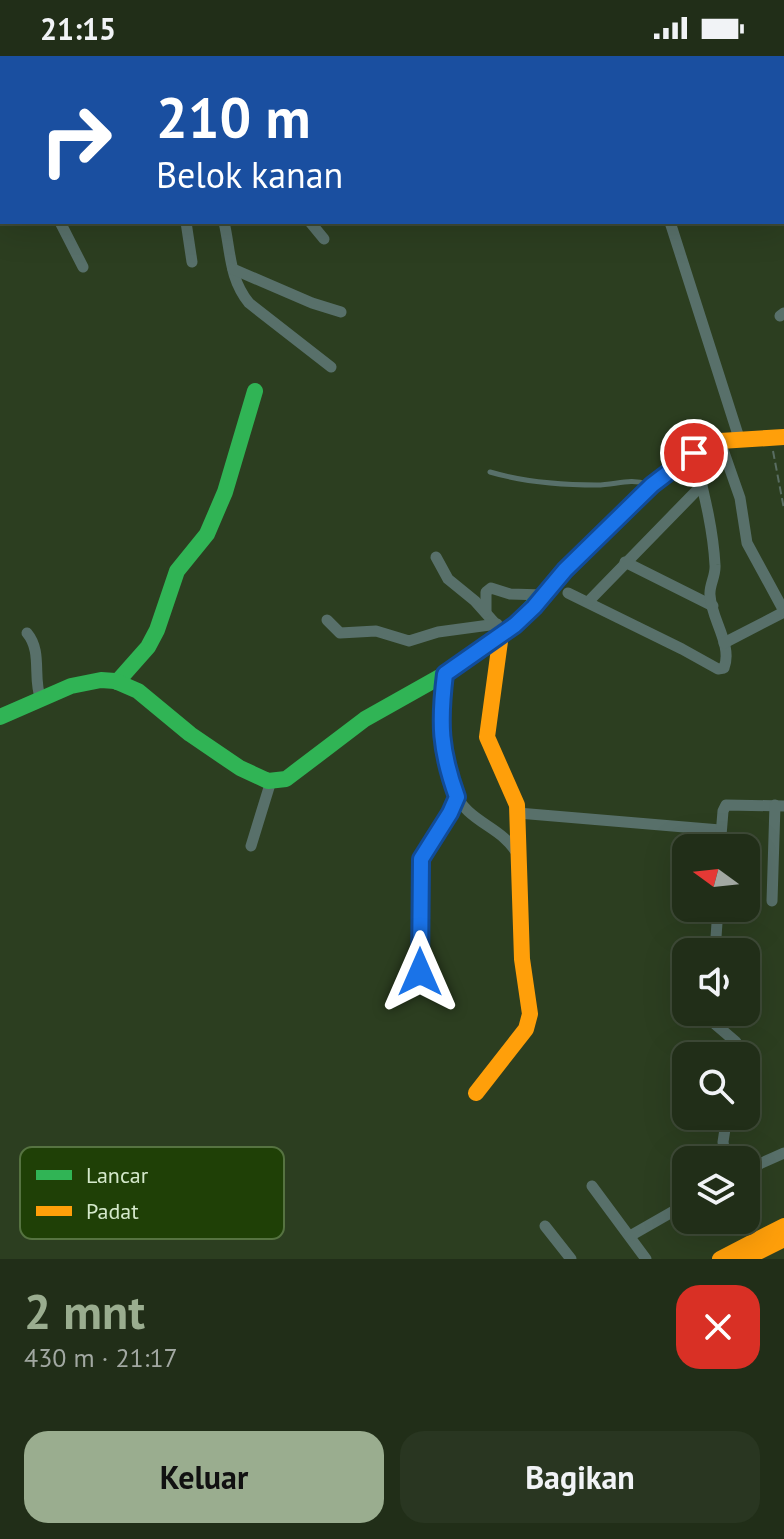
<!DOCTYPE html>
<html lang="id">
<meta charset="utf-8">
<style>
body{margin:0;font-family:"PT Sans",sans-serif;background:#293621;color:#f1f3f6;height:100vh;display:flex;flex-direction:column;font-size:30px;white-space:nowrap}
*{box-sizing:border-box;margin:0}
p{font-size:26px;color:#a2a8a2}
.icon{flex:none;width:44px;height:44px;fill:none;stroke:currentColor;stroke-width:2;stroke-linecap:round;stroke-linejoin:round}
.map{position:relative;height:1203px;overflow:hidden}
.sheet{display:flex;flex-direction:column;background:#212e18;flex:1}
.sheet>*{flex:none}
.hud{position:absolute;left:0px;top:0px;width:784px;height:168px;box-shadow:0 8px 32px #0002,0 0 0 2px #3e4a37;background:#1a4fa0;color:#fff;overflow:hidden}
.needle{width:52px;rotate:285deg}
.fabs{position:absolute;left:672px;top:778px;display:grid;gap:16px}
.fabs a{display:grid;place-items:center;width:88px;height:88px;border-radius:16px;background:#212e18;box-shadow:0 8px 32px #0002,0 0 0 2px #3e4a37;font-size:40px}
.pin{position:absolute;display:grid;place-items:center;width:68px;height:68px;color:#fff;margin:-34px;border:4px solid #fff;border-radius:50%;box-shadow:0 2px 8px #0007}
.me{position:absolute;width:88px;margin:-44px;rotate:0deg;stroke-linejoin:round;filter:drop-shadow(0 0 6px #0008)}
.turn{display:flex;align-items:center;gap:28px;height:168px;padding:0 24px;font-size:36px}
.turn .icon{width:104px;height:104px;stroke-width:2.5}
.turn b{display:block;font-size:56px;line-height:68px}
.round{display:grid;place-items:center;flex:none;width:84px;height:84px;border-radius:24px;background:#293621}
.summary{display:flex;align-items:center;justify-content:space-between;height:136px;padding:0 24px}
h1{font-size:48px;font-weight:600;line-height:60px;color:#9aad8f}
.cta{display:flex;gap:16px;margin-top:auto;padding:16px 24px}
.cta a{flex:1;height:92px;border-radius:24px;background:#9aad8f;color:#111;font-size:32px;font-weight:600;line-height:92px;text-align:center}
.cta a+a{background:#293621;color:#f1f3f6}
.status{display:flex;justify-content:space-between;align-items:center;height:56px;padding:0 40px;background:#212e18;direction:ltr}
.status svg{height:22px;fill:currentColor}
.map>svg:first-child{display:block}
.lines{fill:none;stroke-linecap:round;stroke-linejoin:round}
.path{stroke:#596d62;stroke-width:2;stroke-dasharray:8 4;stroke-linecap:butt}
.lane{stroke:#58706a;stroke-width:5}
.street{stroke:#58706a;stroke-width:11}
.fast{stroke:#30b455;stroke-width:16}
.slow{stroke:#ff9f0a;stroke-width:16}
.route-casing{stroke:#114b97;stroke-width:20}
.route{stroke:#1a73e8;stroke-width:14}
.key{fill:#1f4006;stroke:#567341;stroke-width:2}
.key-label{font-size:22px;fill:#d5e9cb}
</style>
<div class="status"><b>21:15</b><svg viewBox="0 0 49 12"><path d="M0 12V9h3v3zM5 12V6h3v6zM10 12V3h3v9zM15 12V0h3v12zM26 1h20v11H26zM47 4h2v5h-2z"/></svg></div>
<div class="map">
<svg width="784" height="1203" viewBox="0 0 784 1203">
<rect width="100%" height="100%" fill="#2c3e20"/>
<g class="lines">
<polyline class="path" points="773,395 784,453"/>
<path class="lane" d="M490,416C524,426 561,429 597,429C615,429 630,422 647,428"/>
<g class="street">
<polyline points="22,0 22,2"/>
<polyline points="194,0 194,2"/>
<polyline points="652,0 652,2"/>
<polyline points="367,2 368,0"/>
<polyline points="459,2 459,0"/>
<polyline points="0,13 2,13"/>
<polyline points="782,26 784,26"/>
<polyline points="0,69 2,69"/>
<polyline points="0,149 2,149"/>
<polyline points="60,166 83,211"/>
<polyline points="186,166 192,206"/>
<path d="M224,166C231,197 229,222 249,247L331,311"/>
<polyline points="310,166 324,183"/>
<polyline points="670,166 740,385"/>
<polyline points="233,213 312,247 341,256"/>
<polyline points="780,260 784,257"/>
<polyline points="720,385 740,442 747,487 784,555"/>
<polyline points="436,501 448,523 475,545 500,573"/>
<polyline points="625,506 713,550"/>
<path d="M568,537L682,593L718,613L724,612C733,589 711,563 710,539C709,529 716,520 715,509C713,471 703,434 694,397"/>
<polyline points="588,546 702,429"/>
<polyline points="486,555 486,536 491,532 510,538 544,539"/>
<polyline points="327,564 340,577 376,575 409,585 438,576 497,568"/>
<path d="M27,577C43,596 32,622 41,644"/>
<polyline points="724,587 784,556"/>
<path d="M445,618C441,657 436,725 468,755C485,771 506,777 518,799"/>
<polyline points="518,757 720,774"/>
<polyline points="251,790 271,725"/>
<polyline points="720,792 723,755 726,749 784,750"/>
<polyline points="772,845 775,749"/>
<polyline points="715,896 718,852"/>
<polyline points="420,916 421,803 450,757 457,741"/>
<polyline points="713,956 715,968 736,986 737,1000"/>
<polyline points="726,1104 723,1086 727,1060"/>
<polyline points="746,1114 784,1097"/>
<polyline points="592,1130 646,1203"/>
<polyline points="545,1170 571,1203"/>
<polyline points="630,1180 686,1148"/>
</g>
<g class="fast">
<polyline points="117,626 148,591 157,574 177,515 207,478 225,436 255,335"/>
<polyline points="0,661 71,630 101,624 115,625 138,635 190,678 240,712 268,725 286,723 365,663 445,618 515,569 565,514 650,431"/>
</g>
<g class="slow">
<polyline points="650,431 701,392 720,385 784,381"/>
<polyline points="476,1037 526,973 530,958 522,903 517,749 487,681 501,578"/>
<polyline points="720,1203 784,1170"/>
<polyline points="744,1203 784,1183"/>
</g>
</g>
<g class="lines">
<g class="route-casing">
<path id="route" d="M420,916L421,803L450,757L457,741C440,694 439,667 445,618L515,569L534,551L565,514L652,429L694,397"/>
</g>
<use href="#route" class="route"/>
</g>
<rect x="20" y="1091" width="264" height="92" rx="12" class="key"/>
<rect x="36" y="1114" width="36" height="10" fill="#30b455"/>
<rect x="36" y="1150" width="36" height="10" fill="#ff9f0a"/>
<g class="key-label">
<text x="86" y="1127">Lancar</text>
<text x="86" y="1163">Padat</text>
</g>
</svg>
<div class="fabs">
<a><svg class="needle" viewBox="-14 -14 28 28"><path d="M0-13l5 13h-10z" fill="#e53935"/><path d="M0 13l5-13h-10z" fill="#a2a8a2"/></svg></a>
<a><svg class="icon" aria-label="sound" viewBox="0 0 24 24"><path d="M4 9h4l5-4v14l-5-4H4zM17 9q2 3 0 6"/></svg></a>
<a><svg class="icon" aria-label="search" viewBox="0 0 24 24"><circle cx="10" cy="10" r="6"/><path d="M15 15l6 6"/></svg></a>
<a><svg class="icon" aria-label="layers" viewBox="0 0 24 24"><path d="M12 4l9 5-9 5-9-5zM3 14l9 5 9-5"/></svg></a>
</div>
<div class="pin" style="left:694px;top:397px;background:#d93025"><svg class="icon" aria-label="arrive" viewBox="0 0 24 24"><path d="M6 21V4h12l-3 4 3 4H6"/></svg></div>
<svg class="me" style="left:420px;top:916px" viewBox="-20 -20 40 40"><path d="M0-17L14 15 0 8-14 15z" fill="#1a73e8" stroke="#fff" stroke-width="4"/></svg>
<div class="hud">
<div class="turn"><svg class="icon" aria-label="right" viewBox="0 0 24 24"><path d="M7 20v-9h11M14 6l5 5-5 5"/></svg><div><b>210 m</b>Belok kanan</div></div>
</div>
</div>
<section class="sheet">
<div class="summary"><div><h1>2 mnt</h1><p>430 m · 21:17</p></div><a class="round" style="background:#d93025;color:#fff"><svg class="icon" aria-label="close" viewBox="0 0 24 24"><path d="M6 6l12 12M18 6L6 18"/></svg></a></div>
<div class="cta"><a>Keluar</a><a>Bagikan</a></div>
</section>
